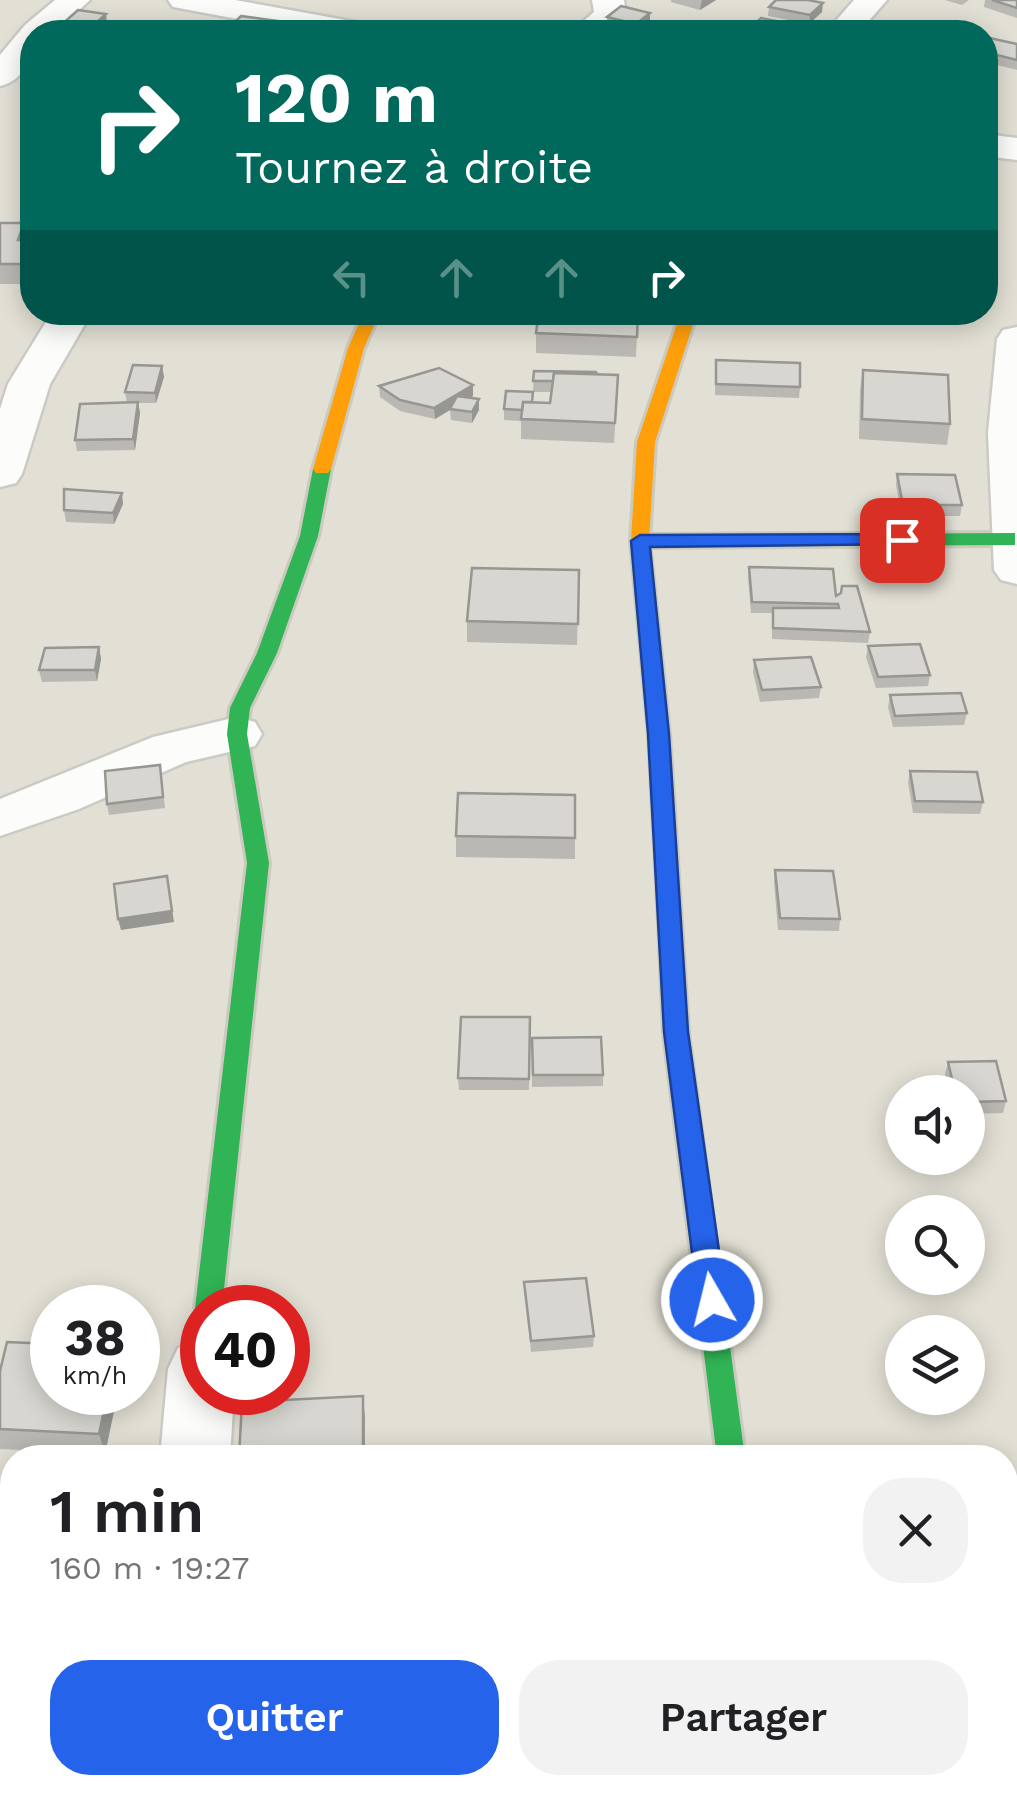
<!DOCTYPE html>
<html lang="fr">
<meta charset="utf-8">
<style>
body{margin:0;font-family:"Work Sans",sans-serif;background:#f2f2f2;color:#202124;height:100vh;display:flex;flex-direction:column;font-size:38px;white-space:nowrap}
*{box-sizing:border-box;margin:0}
p{font-size:32px;color:#757577}
.icon{flex:none;width:55px;height:55px;fill:none;stroke:currentColor;stroke-width:2;stroke-linecap:round;stroke-linejoin:round}
.map{position:relative;flex:1;overflow:hidden}
.panel{position:absolute;left:0px;top:1445px;width:1018px;height:350px;display:flex;flex-direction:column;background:#fff;border-radius:40px 40px 0 0;box-shadow:0 5px 25px #0003}
.panel>*{flex:none}
.banner{position:absolute;left:20px;top:20px;width:978px;height:305px;border-radius:40px;box-shadow:0 5px 25px #0003;background:#00695c;color:#fff;overflow:hidden}
.controls{position:absolute;left:885px;top:1075px;display:grid;gap:20px}
.controls a{display:grid;place-items:center;width:100px;height:100px;border-radius:50%;background:#fff;box-shadow:0 5px 25px #0003;font-size:50px}
.speed{position:absolute;left:30px;top:1285px;display:flex;gap:20px;font-size:50px;font-weight:700;text-align:center}
.speed>*{display:grid;place-content:center;width:130px;height:130px;border-radius:50%;background:#fff;box-shadow:0 5px 25px #0003;line-height:1}
.speed small{font-size:25px;font-weight:400}
.speed .limit{border:15px solid #d22;background:#fff;color:#111}
.pin{position:absolute;display:grid;place-items:center;width:85px;height:85px;color:#fff;margin:-42px;border-radius:20px;box-shadow:0 5px 15px #0006}
.me{position:absolute;width:110px;margin:-55px;rotate:352deg;stroke-linejoin:round;filter:drop-shadow(0 0 8px #0008)}
.turn{display:flex;align-items:center;gap:35px;height:210px;padding:0 50px;font-size:45px}
.turn .icon{width:130px;height:130px;stroke-width:2.5}
.turn b{display:block;font-size:70px;line-height:85px}
.lanes{display:flex;align-items:center;height:95px;padding:0 50px;background:#0003;justify-content:center;gap:50px;direction:ltr}
.lanes .off{opacity:.35}
.round{display:grid;place-items:center;flex:none;width:105px;height:105px;border-radius:40px;background:#f2f2f2}
.headline{display:flex;align-items:center;justify-content:space-between;height:170px;padding:0 50px}
h1{font-size:60px;font-weight:600;line-height:75px}
.cta{display:flex;gap:20px;margin-top:auto;padding:20px 50px}
.cta a{flex:1;height:115px;border-radius:40px;background:#2563eb;color:#fff;font-size:40px;font-weight:600;line-height:115px;text-align:center}
.cta a+a{background:#f2f2f2;color:#202124}
.map>svg:first-child{display:block}
.residential{fill:#e2dfd4;fill-rule:evenodd}
.lines{fill:none;stroke-linecap:round;stroke-linejoin:round}
.street-casing{stroke:#cccac5;stroke-width:5}
.fast-casing{stroke:#cccabe;stroke-width:6}
.slow-casing{stroke:#cccabe;stroke-width:6}
.street{fill:#fcfcfb;fill-rule:evenodd}
.fast{fill:#30b455;fill-rule:evenodd}
.slow{fill:#ff9f0a;fill-rule:evenodd}
.wall{fill:#b9b8b3}
.shaded-wall{fill:#969692}
.building{fill:#d7d6d0;stroke:#969692;stroke-width:2.5}
.route{fill:#2563eb;stroke:#184099;stroke-width:2.5}
</style>
<div class="map">
<svg width="1017" height="1795" viewBox="0 0 1017 1795">
<rect width="100%" height="100%" fill="#eeede7"/>
<path class="residential" d="M0,0H1017V1795H0ZM32,32H985V312H32ZM902,1092H968V1158H902ZM902,1212H968V1278H902ZM52,1308H138V1392H52ZM202,1308H288V1392H202ZM902,1332H968V1398H902ZM12,1458H1005V1782H12Z"/>
<g class="lines">
<g class="street-casing">
<g id="street">
<path d="M55,0H90L55,32H32C32,56 26,80 0,86V55L25,25Z"/>
<polygon points="168,0 235,0 356,22 367,25 372,32 307,32 184,9 173,7"/>
<polygon points="592,0 624,0 626,15 607,32 571,32 594,12"/>
<polygon points="854,0 887,0 859,32 826,32"/>
<polygon points="985,134 1017,138 1017,160 985,156"/>
<polygon points="52,312 92,312 50,384 22,474 16,483 0,487 0,409 8,384"/>
<polygon points="1017,327 1017,584 1001,580 994,570 988,433 997,339 1003,330"/>
<polygon points="237,717 255,722 262,734 255,746 186,762 79,809 0,836 0,799 153,737"/>
<polygon points="202,1340 202,1392 234,1392 230,1458 160,1458 168,1369 178,1348"/>
<rect x="135" y="1782" width="78" height="13"/>
<polygon points="728,1782 806,1782 807,1795 729,1795"/>
</g>
</g>
<g class="fast-casing">
<g id="fast">
<polygon points="322,464 331,469 318,536 277,653 250,708 247,734 269,863 222,1308 202,1308 202,1317 195,1308 247,863 227,734 230,708 257,653 300,536 313,469"/>
<polygon points="1015,533 1015,545 640,547 631,541 640,535"/>
<polygon points="670,914 681,922 688,1033 745,1458 717,1458 664,1033 659,922"/>
</g>
</g>
<g class="slow-casing">
<g id="slow">
<polygon points="364,312 380,312 364,348 331,469 328,473 316,473 313,469 348,348"/>
<polygon points="681,312 697,312 655,442 649,541 669,734 681,922 670,930 659,922 649,734 631,541 637,442"/>
</g>
</g>
<use href="#street" class="street"/>
<use href="#fast" class="fast"/>
<use href="#slow" class="slow"/>
</g>
<g class="wall">
<polygon points="671,0 716,0 700,10 671,2"/>
<polygon points="945,0 969,0 962,5"/>
<polygon points="985,0 1017,0 1017,18 984,7"/>
<polygon points="769,7 822,12 809,24 768,16"/>
<polygon points="650,13 650,22 637,32 607,27 607,17"/>
<polygon points="107,23 97,32 61,32 60,26"/>
<polygon points="985,37 1017,44 1017,70 985,62"/>
<polygon points="0,223 27,240 32,240 32,272 28,284 0,284"/>
<polygon points="638,312 636,357 536,353 536,333"/>
<polygon points="759,312 790,312 786,317"/>
<polygon points="716,360 800,387 799,398 715,395"/>
<polygon points="162,366 164,377 156,403 138,403 140,413 135,450 77,451 75,440 127,403 125,392"/>
<polygon points="863,370 950,424 947,445 859,439 860,390"/>
<polygon points="534,371 597,374 617,395 614,443 521,439 521,421 504,420 504,409 533,402 550,403 552,392 533,392"/>
<polygon points="379,386 473,396 470,398 479,410 472,423 451,420 450,410 435,419 400,411 380,397"/>
<polygon points="897,474 962,505 960,516 902,516 896,485"/>
<polygon points="123,504 114,524 66,522 64,510"/>
<polygon points="749,567 836,596 840,593 842,586 870,632 868,643 772,639 772,613 751,613 748,578"/>
<polygon points="579,570 577,645 467,642 467,621"/>
<polygon points="868,646 930,675 928,686 876,688 866,657"/>
<polygon points="99,647 101,659 97,681 42,682 39,670"/>
<polygon points="754,660 821,687 819,698 760,702 753,672"/>
<polygon points="890,695 967,713 964,725 893,727 888,707"/>
<polygon points="160,765 165,808 109,815 107,804"/>
<polygon points="910,771 983,802 980,814 913,813 908,782"/>
<polygon points="575,795 575,859 456,857 456,836"/>
<polygon points="775,870 840,919 839,931 778,930 774,882"/>
<polygon points="530,1017 529,1090 459,1090 458,1078"/>
<polygon points="532,1038 603,1075 603,1086 532,1087"/>
<polygon points="948,1062 1006,1101 1003,1113 968,1114 968,1092 949,1092 945,1074"/>
<polygon points="524,1282 594,1336 593,1347 531,1352"/>
<polygon points="0,1371 118,1392 105,1454 0,1449"/>
</g>
<g class="shaded-wall">
<polygon points="702,0 716,0 700,10"/>
<polygon points="823,3 822,12 809,24 810,15"/>
<polygon points="650,13 650,22 636,32 636,24"/>
<polygon points="106,14 107,23 97,32 88,32 88,30"/>
<polygon points="277,21 278,30 276,32 266,32"/>
<polygon points="24,223 27,243 18,240"/>
<polygon points="32,243 32,272 28,284 24,264"/>
<polygon points="162,366 164,377 156,403 155,393"/>
<polygon points="473,385 473,396 435,419 434,408"/>
<polygon points="479,399 479,410 472,423 472,412"/>
<polygon points="138,402 140,413 135,450 133,439"/>
<polygon points="122,493 123,504 114,524 113,513"/>
<polygon points="99,647 101,659 97,681 95,670"/>
<polygon points="167,876 174,922 121,930 118,919"/>
<polygon points="108,1392 118,1392 105,1454 99,1434"/>
<polygon points="363,1396 365,1416 365,1458 363,1458"/>
</g>
<g class="building">
<polygon points="776,0 808,0 823,3 810,15 769,7"/>
<polygon points="992,0 1017,0 1017,8"/>
<polygon points="621,6 650,13 636,24 607,17"/>
<polygon points="78,10 106,14 88,30 60,26"/>
<polygon points="241,16 277,21 266,32 224,32"/>
<polygon points="761,18 819,29 816,32 746,32"/>
<polygon points="948,29 963,32 944,32"/>
<polygon points="985,37 1017,44 1017,60 985,52"/>
<polygon points="0,223 24,223 18,240 32,240 24,264 0,264"/>
<polygon points="539,312 638,312 637,337 536,333"/>
<polygon points="716,360 800,363 800,387 716,384"/>
<polygon points="133,365 162,366 155,393 125,392"/>
<polygon points="439,368 473,385 434,408 400,400 379,386"/>
<polygon points="863,370 948,375 950,424 862,419"/>
<polygon points="534,371 596,372 597,374 554,373 553,381 533,381"/>
<polygon points="554,373 618,375 615,423 521,419 523,402 550,403"/>
<polygon points="506,391 533,392 532,402 523,402 522,410 504,409"/>
<polygon points="457,396 479,399 472,412 450,409"/>
<polygon points="138,402 133,439 75,440 80,404"/>
<polygon points="897,474 955,475 962,505 903,505"/>
<polygon points="64,489 122,493 113,513 64,510"/>
<polygon points="749,567 833,569 836,596 841,593 842,586 857,586 870,632 773,628 773,608 839,608 838,604 752,602"/>
<polygon points="472,568 579,570 578,624 467,621"/>
<polygon points="920,644 930,675 878,677 868,646"/>
<polygon points="99,647 95,670 39,670 45,648"/>
<polygon points="811,657 821,687 762,690 754,660"/>
<polygon points="961,693 967,713 895,716 890,695"/>
<polygon points="160,765 163,797 107,804 105,771"/>
<polygon points="910,771 977,772 983,802 915,801"/>
<polygon points="458,793 575,795 575,838 456,836"/>
<polygon points="775,870 833,871 840,919 780,918"/>
<polygon points="167,876 172,911 118,919 114,884"/>
<polygon points="461,1017 530,1017 529,1079 458,1078"/>
<polygon points="601,1037 603,1075 533,1075 532,1038"/>
<polygon points="996,1061 1006,1101 968,1102 968,1092 955,1092 948,1062"/>
<polygon points="586,1278 594,1336 531,1341 524,1282"/>
<polygon points="7,1342 52,1344 52,1392 108,1392 99,1434 0,1429 0,1371"/>
<polygon points="363,1396 363,1458 239,1458 242,1402"/>
</g>
<polygon class="route" points="902,534 909,536 909,544 650,547 669,734 688,1032 726,1300 722,1308 712,1311 702,1308 698,1300 664,1032 648,734 631,541 640,535"/>
</svg>
<div class="controls">
<a><svg class="icon" aria-label="sound" viewBox="0 0 24 24"><path d="M4 9h4l5-4v14l-5-4H4zM17 9q2 3 0 6"/></svg></a>
<a><svg class="icon" aria-label="search" viewBox="0 0 24 24"><circle cx="10" cy="10" r="6"/><path d="M15 15l6 6"/></svg></a>
<a><svg class="icon" aria-label="layers" viewBox="0 0 24 24"><path d="M12 4l9 5-9 5-9-5zM3 14l9 5 9-5"/></svg></a>
</div>
<div class="speed"><div>38<small>km/h</small></div><div class="limit">40</div></div>
<div class="pin" style="left:902px;top:540px;background:#d93025"><svg class="icon" aria-label="arrive" viewBox="0 0 24 24"><path d="M6 21V4h12l-3 4 3 4H6"/></svg></div>
<svg class="me" style="left:712px;top:1300px" viewBox="-20 -20 40 40"><circle r="17" fill="#2563eb" stroke="#fff" stroke-width="3"/><path d="M0-11L8 9 0 5-8 9z" fill="#fff"/></svg>
<div class="banner">
<div class="turn"><svg class="icon" aria-label="right" viewBox="0 0 24 24"><path d="M7 20v-9h11M14 6l5 5-5 5"/></svg><div><b>120 m</b>Tournez à droite</div></div>
<div class="lanes"><svg class="icon off" aria-label="left" viewBox="0 0 24 24"><path d="M17 20v-9H6M10 6l-5 5 5 5"/></svg><svg class="icon off" aria-label="ahead" viewBox="0 0 24 24"><path d="M12 20V5M6 11l6-6 6 6"/></svg><svg class="icon off" aria-label="ahead" viewBox="0 0 24 24"><path d="M12 20V5M6 11l6-6 6 6"/></svg><svg class="icon" aria-label="right" viewBox="0 0 24 24"><path d="M7 20v-9h11M14 6l5 5-5 5"/></svg></div>
</div>
<section class="panel">
<div class="headline"><div><h1>1 min</h1><p>160 m · 19:27</p></div><a class="round"><svg class="icon" aria-label="close" viewBox="0 0 24 24"><path d="M6 6l12 12M18 6L6 18"/></svg></a></div>
<div class="cta"><a>Quitter</a><a>Partager</a></div>
</section>
</div>
